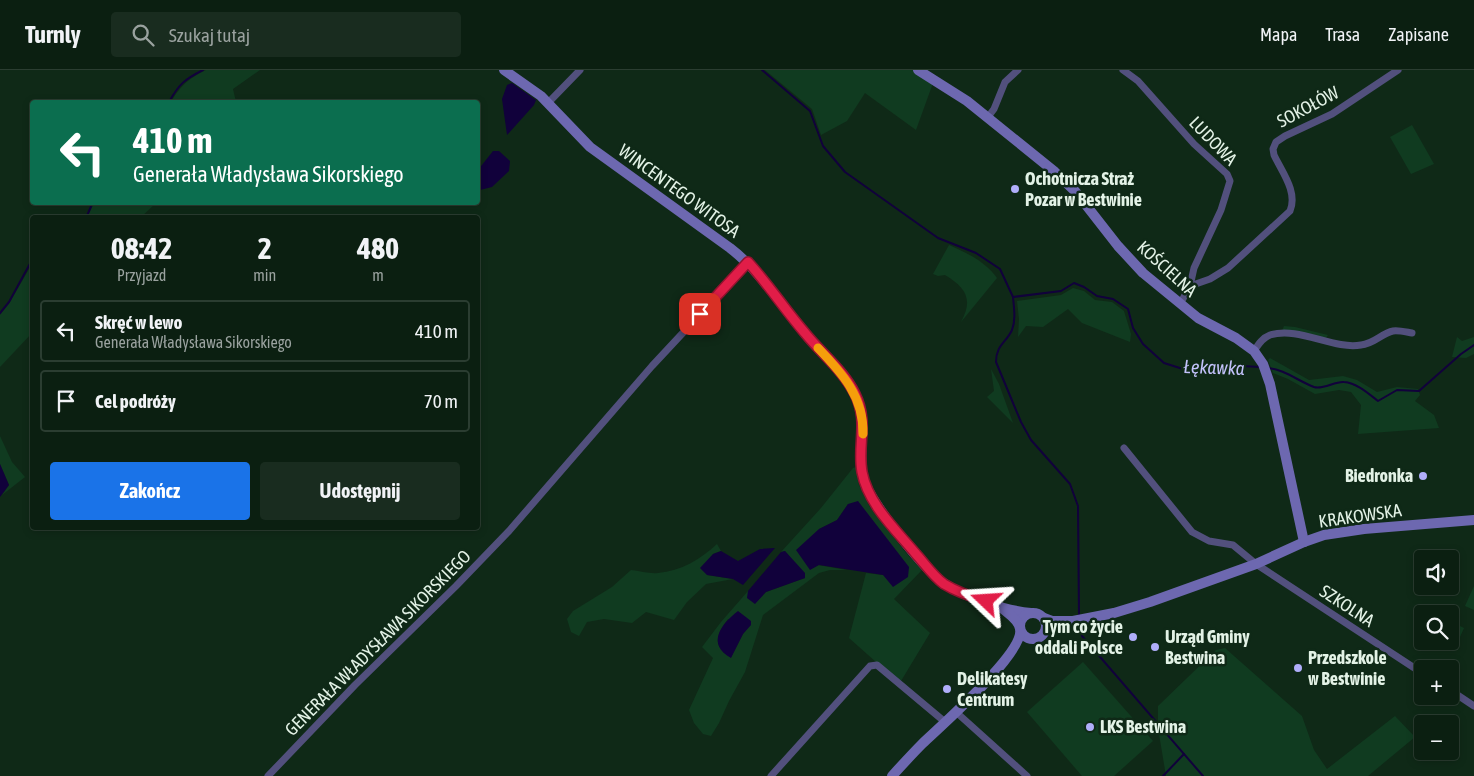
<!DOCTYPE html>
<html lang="pl">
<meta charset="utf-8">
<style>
body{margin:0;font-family:"Asap Condensed",sans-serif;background:#192c1f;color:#f1f3f6;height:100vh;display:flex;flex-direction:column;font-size:19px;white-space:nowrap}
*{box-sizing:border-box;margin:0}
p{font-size:16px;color:#9aa29f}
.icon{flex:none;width:28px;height:28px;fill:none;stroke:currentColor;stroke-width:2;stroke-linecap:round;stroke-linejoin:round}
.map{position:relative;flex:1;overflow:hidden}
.drawer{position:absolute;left:30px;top:145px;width:450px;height:315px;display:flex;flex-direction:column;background:#0b1f11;border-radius:5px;box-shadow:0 2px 8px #0003,0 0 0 1px #2b3d31}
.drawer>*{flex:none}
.hud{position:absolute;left:30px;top:30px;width:450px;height:105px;border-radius:5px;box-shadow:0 2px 8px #0003,0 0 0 1px #2b3d31;background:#0b6e4f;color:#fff;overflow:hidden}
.fabs{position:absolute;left:1414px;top:480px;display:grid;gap:10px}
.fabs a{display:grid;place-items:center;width:45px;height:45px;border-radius:5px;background:#0b1f11;box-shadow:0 2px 8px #0003,0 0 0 1px #2b3d31;font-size:25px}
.pin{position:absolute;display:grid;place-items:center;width:42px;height:42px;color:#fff;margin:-21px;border-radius:10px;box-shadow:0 2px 8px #0006}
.me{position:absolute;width:55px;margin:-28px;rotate:290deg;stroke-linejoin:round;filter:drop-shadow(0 0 4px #0008)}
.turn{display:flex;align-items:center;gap:18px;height:105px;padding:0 20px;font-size:22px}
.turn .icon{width:65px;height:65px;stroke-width:2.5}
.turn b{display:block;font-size:35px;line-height:42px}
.eta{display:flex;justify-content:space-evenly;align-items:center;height:85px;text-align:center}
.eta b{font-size:30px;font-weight:700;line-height:35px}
.button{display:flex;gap:10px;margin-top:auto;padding:10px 20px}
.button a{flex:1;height:58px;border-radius:5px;background:#1a73e8;color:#fff;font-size:20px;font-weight:700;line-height:58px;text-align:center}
.button a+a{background:#192c1f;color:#f1f3f6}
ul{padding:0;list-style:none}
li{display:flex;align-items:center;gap:15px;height:62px;margin:0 10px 8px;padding:0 10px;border:2px solid #2b3d31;border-radius:5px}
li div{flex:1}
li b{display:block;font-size:19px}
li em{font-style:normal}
header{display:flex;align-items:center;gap:30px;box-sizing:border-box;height:70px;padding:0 25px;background:#0b1f11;border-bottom:1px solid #2b3d31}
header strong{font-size:24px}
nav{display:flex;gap:28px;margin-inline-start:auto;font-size:18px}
.search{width:350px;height:45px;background:#192c1f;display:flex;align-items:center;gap:12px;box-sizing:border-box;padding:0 18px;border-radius:5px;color:#9aa29f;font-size:19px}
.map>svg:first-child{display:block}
.green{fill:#103b20;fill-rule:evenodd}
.water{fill:#11013b}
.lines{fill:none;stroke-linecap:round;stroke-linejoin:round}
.stream{stroke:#11013b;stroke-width:2}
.street{stroke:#52507d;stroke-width:7}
.secondary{stroke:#6d68b0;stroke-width:10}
.route-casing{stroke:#92132f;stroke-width:12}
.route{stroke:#e11d48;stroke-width:9}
.slow{stroke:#f59e0b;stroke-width:9}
.poi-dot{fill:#b0aefa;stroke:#0f2917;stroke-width:2}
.labels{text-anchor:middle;stroke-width:5;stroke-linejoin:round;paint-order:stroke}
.street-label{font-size:18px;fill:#e3f2e6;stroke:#0f2917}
.poi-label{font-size:18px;font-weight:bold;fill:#e3f2e6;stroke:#0f2917;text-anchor:start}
.water-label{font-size:19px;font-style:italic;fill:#c3c2fb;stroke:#0f2917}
</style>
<header>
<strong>Turnly</strong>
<div class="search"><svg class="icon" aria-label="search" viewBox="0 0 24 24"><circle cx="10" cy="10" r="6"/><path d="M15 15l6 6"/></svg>Szukaj tutaj</div>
<nav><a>Mapa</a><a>Trasa</a><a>Zapisane</a></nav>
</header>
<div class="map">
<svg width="1474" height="706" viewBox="0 0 1474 706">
<rect width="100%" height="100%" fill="#0f2917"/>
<g class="green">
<path d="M206,0H260L233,19L236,32H171C180,16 189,8 206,0Z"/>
<polygon points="765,0 913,0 933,13 916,60 865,23 847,51 821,65 812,39"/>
<polygon points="1412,55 1434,94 1411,104 1390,67"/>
<polygon points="94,133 94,132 156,133 141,147 87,147"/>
<path d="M949,175C967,183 986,192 997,208L961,252C974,229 965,217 945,205L938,206L933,204Z"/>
<polygon points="32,194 32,263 0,297 0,245 10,232"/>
<polygon points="1073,218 1084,221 1095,230 1112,232 1124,241 1131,264 1130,272 1082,253 1068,239 1043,257 1026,256 1018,267 1019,249 1017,231 1061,225"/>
<polygon points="1284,256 1295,257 1328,265 1326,268 1282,261"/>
<polygon points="1457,267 1462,271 1474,267 1474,284 1466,288 1452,287"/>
<polygon points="1270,288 1309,310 1343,306 1357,310 1377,322 1397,317 1418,319 1420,325 1415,331 1434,345 1439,358 1358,364 1361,335 1351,322 1339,320 1315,324 1288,309 1273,303 1268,290"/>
<polygon points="991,299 999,314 1013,353 987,327 994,321"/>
<polygon points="0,366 12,392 25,407 2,425 9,415 0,394"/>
<path d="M856,397L859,415L870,437L907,484L922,500L894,529L930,563L901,611L876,592L849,568L866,503L883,505L848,434L837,450L819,459L818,495L847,500H830L819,503L763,545L745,602L729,631L719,653L711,666L703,664L694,653L689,640L713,588L702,577L721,552L748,521V528H759L766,522L805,508L785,481L781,482L821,438L853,398ZM728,549L751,554L743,564L731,587C711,576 717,564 728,549Z"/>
<path d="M717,474L721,481L713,484L707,505L733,509L706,514L687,532L674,550L646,542L632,553L604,549L587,552L579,566L571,562L567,549L573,541L612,517L631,500C640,501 650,504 658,503C681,501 701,489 717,474Z"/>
<polygon points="1474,516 1474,540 1465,536"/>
<polygon points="1450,551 1464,558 1456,576 1445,571 1450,571"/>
<polygon points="1225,578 1302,646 1314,680 1327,699 1395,646 1415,667 1368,706 1166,706 1158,658 1158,636 1216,580"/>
<polygon points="1083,592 1153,671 1114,706 1082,706 1027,642"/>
</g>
<g class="water">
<polygon points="512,13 536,30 534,35 507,65 502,29 507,15"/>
<polygon points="493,81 499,81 510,91 509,101 492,117 480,120 478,118 478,100"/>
<polygon points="0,394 9,415 0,427"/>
<polygon points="858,431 909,497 908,507 893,517 883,505 819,495 810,500 796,480 819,459 837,450 848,434"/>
<polygon points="775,478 743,515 733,509 707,505 700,498 713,484 721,481 738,491 760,479"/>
<polygon points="785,481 805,503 805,508 766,522 755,534 747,528 748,521 781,482"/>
<path d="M738,541L751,551V555L743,564L731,588C706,574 721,554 738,541Z"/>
</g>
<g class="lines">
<g class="stream">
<polyline points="762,0 810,41 823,76 845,102 938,168 976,183 1000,199 1013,227 1061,221 1074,213 1084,217 1097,226 1113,229 1128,239 1133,258 1143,274 1164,293 1183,299 1242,296 1260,297"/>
<path d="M169,32C179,14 185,9 203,0"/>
<polyline points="86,148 93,132"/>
<path d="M1013,227C1014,238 1016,250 1012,260C1006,273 996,275 996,292L1021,352L1031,370L1070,414L1078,436L1079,546"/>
<polyline points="0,243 9,232 32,190"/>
<path d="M1267,298C1284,299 1298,311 1314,317C1323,320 1335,311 1344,312C1357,313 1369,324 1378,331L1397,320L1419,321L1461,284L1474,275"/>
<polyline points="1080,553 1082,566 1203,706"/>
<polyline points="1163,706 1184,684"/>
</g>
<g class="street">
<polyline points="1123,0 1138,11 1194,74 1227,104 1230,111 1221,140 1194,198 1190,216 1180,234"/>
<polyline points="548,33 580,0"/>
<polyline points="988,47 994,39 1005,12 1018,0"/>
<path d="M1190,216L1210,209L1228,198L1290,141C1298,122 1282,102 1274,85L1273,79L1276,72L1285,66L1332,44L1398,0"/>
<path d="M1254,281C1258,275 1262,268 1270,265C1299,256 1333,280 1361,275C1374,274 1382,263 1393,261C1398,260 1406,262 1412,263"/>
<polyline points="1124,378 1192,462 1209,471 1233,475 1256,494 1422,603"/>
<polyline points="1450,620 1474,636"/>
<polyline points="956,642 1027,706"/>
<polyline points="268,706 355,615 456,516 509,461 652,296 748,193"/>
<polyline points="771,706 870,596 877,595 945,652"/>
</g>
<g class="secondary">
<path d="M504,0L541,26L590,77L730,178C761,202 780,234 805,263C822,284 846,303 857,328C869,355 856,383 864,410C871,433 925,501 945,514C965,527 1007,541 1031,543"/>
<polyline points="918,0 967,31 1055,102 1075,121 1118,176 1143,203 1198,248 1236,268 1254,281 1263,294 1270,314 1304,472"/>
<circle cx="1033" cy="556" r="13"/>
<polyline points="1044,548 1052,551 1073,551 1114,543 1150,532 1256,494 1304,472 1324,465 1364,459 1474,450"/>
<path d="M892,706C902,695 912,684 923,673C942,655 1025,582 1020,559C1019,550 1009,544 1003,539"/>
</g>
</g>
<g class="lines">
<g class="route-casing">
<path id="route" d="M700,244L748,192C769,215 785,240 805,263C821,283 844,301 855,324C869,352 857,375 862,402C868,434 896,460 916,484C925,494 933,506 944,514C957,522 972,527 986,531"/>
</g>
<use href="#route" class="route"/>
<path class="slow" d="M818,278C842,303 864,327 863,364"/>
</g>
<g class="poi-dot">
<circle cx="1015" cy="119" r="5"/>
<circle cx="1423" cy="406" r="5"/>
<circle cx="1133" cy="567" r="5"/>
<circle cx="1155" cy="577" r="5"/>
<circle cx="1298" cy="598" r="5"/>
<circle cx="947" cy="619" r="5"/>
<circle cx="1090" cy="657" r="5"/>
</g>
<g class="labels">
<g class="street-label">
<text transform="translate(1308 37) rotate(-28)" y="6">SOKOŁÓW</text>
<text transform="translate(1213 71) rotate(46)" y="6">LUDOWA</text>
<text transform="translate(679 121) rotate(36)" y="6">WINCENTEGO WITOSA</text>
<text transform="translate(1167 199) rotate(42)" y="6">KOŚCIELNA</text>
<text transform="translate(1360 446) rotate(-8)" y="6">KRAKOWSKA</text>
<text transform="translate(1347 536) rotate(33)" y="6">SZKOLNA</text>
<text transform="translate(378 573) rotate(-45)" y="6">GENERAŁA WŁADYSŁAWA SIKORSKIEGO</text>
</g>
<g class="poi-label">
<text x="1025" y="115">Ochotnicza Straż<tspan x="1025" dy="21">Pozar w Bestwinie</tspan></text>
<text x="1413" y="412" text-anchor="end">Biedronka</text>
<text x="1123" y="563" text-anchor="end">Tym co życie<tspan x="1123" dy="21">oddali Polsce</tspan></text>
<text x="1165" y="573">Urząd Gminy<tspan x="1165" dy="21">Bestwina</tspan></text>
<text x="1308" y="594">Przedszkole<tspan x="1308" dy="21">w Bestwinie</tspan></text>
<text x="957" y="615">Delikatesy<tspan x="957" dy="21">Centrum</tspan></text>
<text x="1100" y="663">LKS Bestwina</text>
</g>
<g class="water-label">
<text transform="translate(1214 297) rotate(2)" y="7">Łękawka</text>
</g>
</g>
</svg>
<div class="fabs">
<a><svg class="icon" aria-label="sound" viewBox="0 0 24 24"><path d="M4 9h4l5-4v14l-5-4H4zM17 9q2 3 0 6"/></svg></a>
<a><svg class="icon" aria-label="search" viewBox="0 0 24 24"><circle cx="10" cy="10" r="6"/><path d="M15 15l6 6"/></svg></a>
<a>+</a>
<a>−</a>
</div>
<div class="pin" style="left:700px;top:244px;background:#d93025"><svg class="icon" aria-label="arrive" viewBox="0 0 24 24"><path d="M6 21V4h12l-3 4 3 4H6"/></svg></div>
<svg class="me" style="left:986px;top:531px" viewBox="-20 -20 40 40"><path d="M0-17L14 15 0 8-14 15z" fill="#e11d48" stroke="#fff" stroke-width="4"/></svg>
<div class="hud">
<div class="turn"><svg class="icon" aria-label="left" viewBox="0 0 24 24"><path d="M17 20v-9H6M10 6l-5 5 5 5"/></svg><div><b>410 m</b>Generała Władysława Sikorskiego</div></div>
</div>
<section class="drawer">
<div class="eta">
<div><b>08:42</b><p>Przyjazd</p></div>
<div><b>2</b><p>min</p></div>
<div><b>480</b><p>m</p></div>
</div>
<ul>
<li><svg class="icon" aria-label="left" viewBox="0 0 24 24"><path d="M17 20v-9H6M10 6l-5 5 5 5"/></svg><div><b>Skręć w lewo</b><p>Generała Władysława Sikorskiego</p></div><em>410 m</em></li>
<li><svg class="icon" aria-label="arrive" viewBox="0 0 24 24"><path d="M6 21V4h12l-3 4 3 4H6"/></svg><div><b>Cel podróży</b></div><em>70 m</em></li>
</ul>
<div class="button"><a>Zakończ</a><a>Udostępnij</a></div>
</section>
</div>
